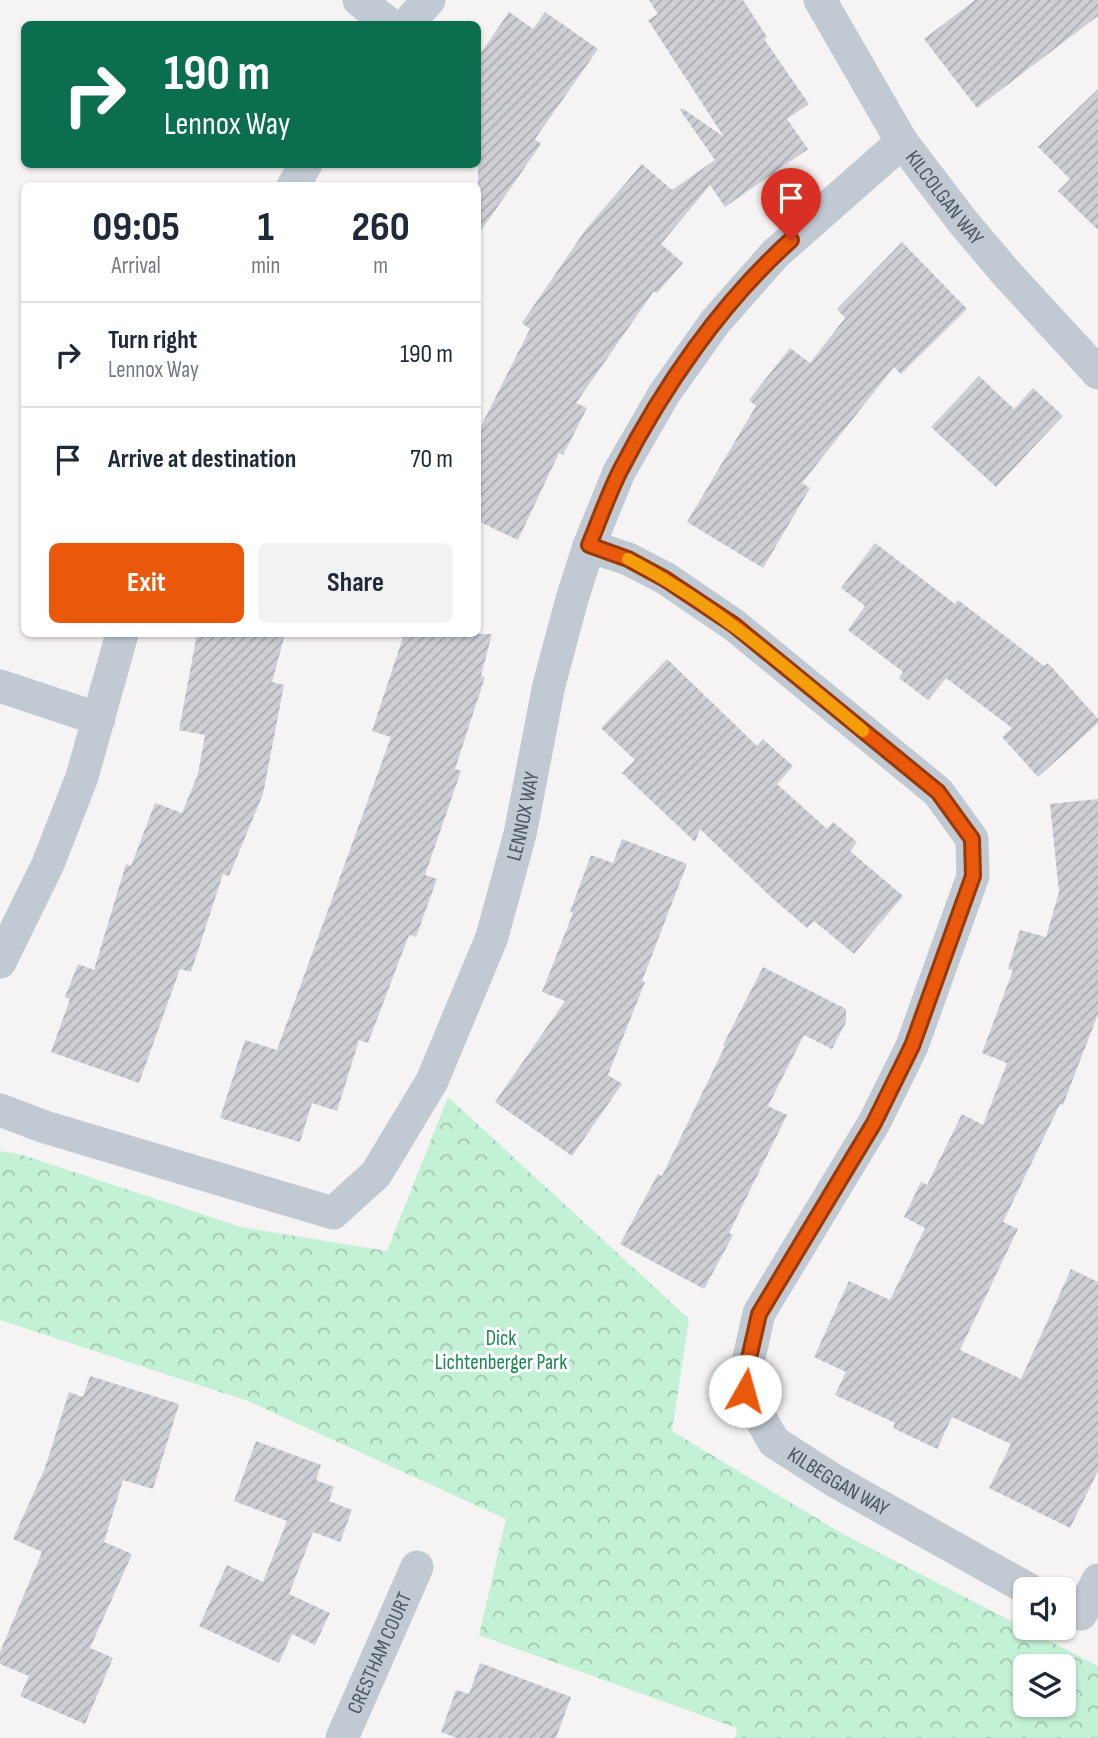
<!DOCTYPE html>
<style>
body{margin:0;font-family:"Sofia Sans Condensed",sans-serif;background:#f2f2f3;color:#1f2937;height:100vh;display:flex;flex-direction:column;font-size:26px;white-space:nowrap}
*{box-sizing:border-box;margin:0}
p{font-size:23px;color:#747a83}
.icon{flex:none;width:38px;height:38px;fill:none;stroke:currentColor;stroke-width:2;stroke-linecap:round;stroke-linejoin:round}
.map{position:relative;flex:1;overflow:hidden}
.sheet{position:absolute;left:21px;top:182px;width:460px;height:455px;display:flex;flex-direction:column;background:#fff;border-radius:10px;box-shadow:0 2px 5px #0004}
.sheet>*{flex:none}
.top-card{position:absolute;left:21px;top:21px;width:460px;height:147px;border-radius:10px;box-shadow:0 2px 5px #0004;background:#0b6e4f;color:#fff;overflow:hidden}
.buttons{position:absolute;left:1013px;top:1577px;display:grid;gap:14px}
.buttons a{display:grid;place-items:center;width:63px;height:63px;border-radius:10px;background:#fff;box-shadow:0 2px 5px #0004;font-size:35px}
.pin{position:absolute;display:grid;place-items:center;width:60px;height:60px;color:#fff;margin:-72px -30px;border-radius:50% 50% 50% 0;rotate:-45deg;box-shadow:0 0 7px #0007}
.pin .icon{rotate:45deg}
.me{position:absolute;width:77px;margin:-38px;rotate:7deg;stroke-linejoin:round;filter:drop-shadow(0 0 5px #0008)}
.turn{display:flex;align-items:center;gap:24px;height:147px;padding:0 28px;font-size:32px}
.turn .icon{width:91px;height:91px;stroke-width:2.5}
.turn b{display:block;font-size:49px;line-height:60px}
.eta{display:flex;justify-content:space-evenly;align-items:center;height:119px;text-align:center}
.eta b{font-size:42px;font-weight:700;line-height:49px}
.cta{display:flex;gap:14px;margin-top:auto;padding:14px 28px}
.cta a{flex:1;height:80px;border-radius:10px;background:#ea580c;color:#fff;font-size:28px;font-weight:700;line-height:80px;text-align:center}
.cta a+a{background:#f2f2f3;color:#1f2937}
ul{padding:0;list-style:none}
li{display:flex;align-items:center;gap:21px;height:105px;padding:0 28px;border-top:2px solid #e0e1e3}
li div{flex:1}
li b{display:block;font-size:26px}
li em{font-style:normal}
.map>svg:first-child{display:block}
.park{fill:url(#park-crowns);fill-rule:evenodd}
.building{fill:url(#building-hatch)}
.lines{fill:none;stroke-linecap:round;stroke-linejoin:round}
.street{stroke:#c1cad2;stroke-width:33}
.route-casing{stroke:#983908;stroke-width:18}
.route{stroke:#ea580c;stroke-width:12}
.slow{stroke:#f59e0b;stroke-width:12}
.labels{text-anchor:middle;stroke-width:6;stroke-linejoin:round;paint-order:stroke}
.street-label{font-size:21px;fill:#4a5661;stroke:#fff}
.park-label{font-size:21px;fill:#17864f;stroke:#fff}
</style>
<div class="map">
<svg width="1098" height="1738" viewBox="0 0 1098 1738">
<defs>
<pattern id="park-crowns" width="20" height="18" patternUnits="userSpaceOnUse" patternTransform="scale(1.75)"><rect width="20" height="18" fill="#c3f1d5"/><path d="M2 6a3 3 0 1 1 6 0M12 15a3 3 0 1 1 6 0" fill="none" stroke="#a0c6b0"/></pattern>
<pattern id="building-hatch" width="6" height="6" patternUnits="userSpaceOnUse" patternTransform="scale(1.75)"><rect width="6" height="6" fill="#cdcfd5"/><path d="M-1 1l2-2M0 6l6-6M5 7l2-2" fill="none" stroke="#a8abb0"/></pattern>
</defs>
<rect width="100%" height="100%" fill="#f5f3f3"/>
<path class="park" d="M448,1097L689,1319L672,1431L841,1533L1098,1666V1738H735L737,1728L479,1635L506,1519L248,1401L0,1320V1151L19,1154L241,1227L387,1251ZM1026,1666H1064V1704H1026Z"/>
<g class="building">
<polygon points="649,0 743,0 767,37 764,39 809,104 787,119 808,149 725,207 710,185 661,244 683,263 657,293 654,291 576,403 587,408 563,455 559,453 518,540 478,521 478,432 530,329 522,323 586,229 642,164 672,190 715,160 680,110 682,108 724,137 648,20 658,14"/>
<polygon points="975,0 1098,0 1098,16 977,108 924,39"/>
<polygon points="509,12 533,29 545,12 598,49 535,139 541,144 478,235 478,57"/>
<polygon points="1098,89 1098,230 1058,191 1070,179 1038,147"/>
<polygon points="902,242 967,309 901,374 894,367 802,483 810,488 763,568 687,522 756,406 749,400 790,348 810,363 845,318 837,309"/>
<polygon points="979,376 1014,409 1033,388 1063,416 996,487 931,427"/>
<polygon points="875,543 955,604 958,600 1044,666 1048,663 1098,719 1098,723 1038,777 1002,737 1012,728 946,678 928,700 899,678 903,672 848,630 865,606 841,588"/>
<polygon points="197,634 285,634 272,682 284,685 263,794 229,876 223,874 191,972 180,969 139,1083 51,1052 70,999 65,997 78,964 94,970 126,864 131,866 155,803 182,813 198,774 205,735 179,730"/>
<polygon points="404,634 492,634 481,676 485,677 455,769 461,771 425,875 437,879 416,937 409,935 368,1043 359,1040 337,1111 312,1103 300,1142 220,1118 245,1040 277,1050 391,737 372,731"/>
<polygon points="667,659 757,746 763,739 793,766 777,784 827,829 833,822 857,842 850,851 903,896 854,954 814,921 807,928 771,897 700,829 695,842 622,773 635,760 601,728"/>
<polygon points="1098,799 1098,1014 1063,1105 1060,1104 1003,1222 1018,1229 960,1350 1021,1379 1071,1269 1098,1282 1098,1471 1070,1528 989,1488 1011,1444 952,1417 937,1449 893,1428 895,1423 835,1395 846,1372 814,1357 849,1281 890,1300 925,1228 904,1217 921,1182 927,1185 962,1114 983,1125 1007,1063 982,1053 1013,970 1008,969 1020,930 1046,937 1059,892 1050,804"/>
<polygon points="622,839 687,864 642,981 645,982 608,1075 622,1084 572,1156 495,1102 565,1001 542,992 573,913 570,912 591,855 613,863"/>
<polygon points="763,967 846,1009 846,1022 832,1049 804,1035 768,1106 787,1115 729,1233 733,1235 704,1289 620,1244 658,1174 662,1176 725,1046 723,1045"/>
<polygon points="90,1376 179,1404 153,1489 123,1480 104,1542 132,1554 90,1648 113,1658 85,1724 20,1696 29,1676 0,1664 0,1652 42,1552 13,1539 45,1468 69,1392 83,1397"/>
<polygon points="256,1441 321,1465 316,1480 334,1487 329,1501 352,1510 340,1542 313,1532 289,1594 330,1613 315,1645 292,1634 279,1663 199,1626 227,1565 263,1582 287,1521 234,1501"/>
<polygon points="480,1663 571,1697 556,1738 457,1738 441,1732 456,1690 469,1694"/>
</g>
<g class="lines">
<g class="street">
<polyline points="359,0 389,24"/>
<path id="s1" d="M820,0L902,142L963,222L1007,274L1098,373"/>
<polyline points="407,24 429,0"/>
<polyline points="293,186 306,164"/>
<path id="s2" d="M589,546L628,559L665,578L734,625L938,792L972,839L973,876L912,1046L874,1123L759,1313L747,1367L745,1391L774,1442L835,1481L1028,1589"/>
<polyline points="0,686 99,719"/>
<polyline points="0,962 48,864 82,777 122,634"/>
<path id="s3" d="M0,1110L45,1127L333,1213L376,1174L432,1081L492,937L520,834L549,685L572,599L589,546L619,472L664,394L715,322L775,254L902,142"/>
<polyline points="1081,1614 1098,1580"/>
<path id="s4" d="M342,1738L417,1567"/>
</g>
</g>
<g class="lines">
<g class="route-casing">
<path id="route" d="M745,1391L747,1367L759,1314L874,1123L912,1046L973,876L972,839L938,792L734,625L665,579L628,559L589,545C599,521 608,495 620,471C663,387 721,303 791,240"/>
</g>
<use href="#route" class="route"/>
<path class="slow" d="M628,559C716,605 787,668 863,731"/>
</g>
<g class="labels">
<g class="street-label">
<text dy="7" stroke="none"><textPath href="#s1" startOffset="234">KILCOLGAN WAY</textPath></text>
<text dy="7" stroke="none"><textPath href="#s3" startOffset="796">LENNOX WAY</textPath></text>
<text dy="7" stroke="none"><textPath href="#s2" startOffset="1227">KILBEGGAN WAY</textPath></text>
<text dy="7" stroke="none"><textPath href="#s4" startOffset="93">CRESTHAM COURT</textPath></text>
</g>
<g class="park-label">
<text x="501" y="1345">Dick<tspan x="501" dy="24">Lichtenberger Park</tspan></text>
</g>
</g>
</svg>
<div class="buttons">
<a><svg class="icon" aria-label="sound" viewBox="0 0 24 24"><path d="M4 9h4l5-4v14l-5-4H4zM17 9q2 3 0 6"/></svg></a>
<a><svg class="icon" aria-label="layers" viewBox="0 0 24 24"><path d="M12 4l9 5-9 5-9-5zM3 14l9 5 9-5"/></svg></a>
</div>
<div class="pin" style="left:791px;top:240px;background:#d93025"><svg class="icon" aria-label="arrive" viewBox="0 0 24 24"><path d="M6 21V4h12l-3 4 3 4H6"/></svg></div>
<svg class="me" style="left:745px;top:1391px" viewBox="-20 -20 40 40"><circle r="19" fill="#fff"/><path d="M0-13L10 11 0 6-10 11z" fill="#ea580c"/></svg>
<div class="top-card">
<div class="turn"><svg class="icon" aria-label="right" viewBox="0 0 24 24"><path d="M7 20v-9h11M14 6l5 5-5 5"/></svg><div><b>190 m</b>Lennox Way</div></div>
</div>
<section class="sheet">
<div class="eta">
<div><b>09:05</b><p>Arrival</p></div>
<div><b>1</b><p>min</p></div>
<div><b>260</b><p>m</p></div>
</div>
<ul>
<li><svg class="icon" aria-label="right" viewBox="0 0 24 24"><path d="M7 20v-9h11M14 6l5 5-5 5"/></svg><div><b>Turn right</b><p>Lennox Way</p></div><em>190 m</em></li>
<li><svg class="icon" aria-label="arrive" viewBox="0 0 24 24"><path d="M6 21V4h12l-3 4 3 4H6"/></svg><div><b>Arrive at destination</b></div><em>70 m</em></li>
</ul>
<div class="cta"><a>Exit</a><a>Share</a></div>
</section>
</div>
